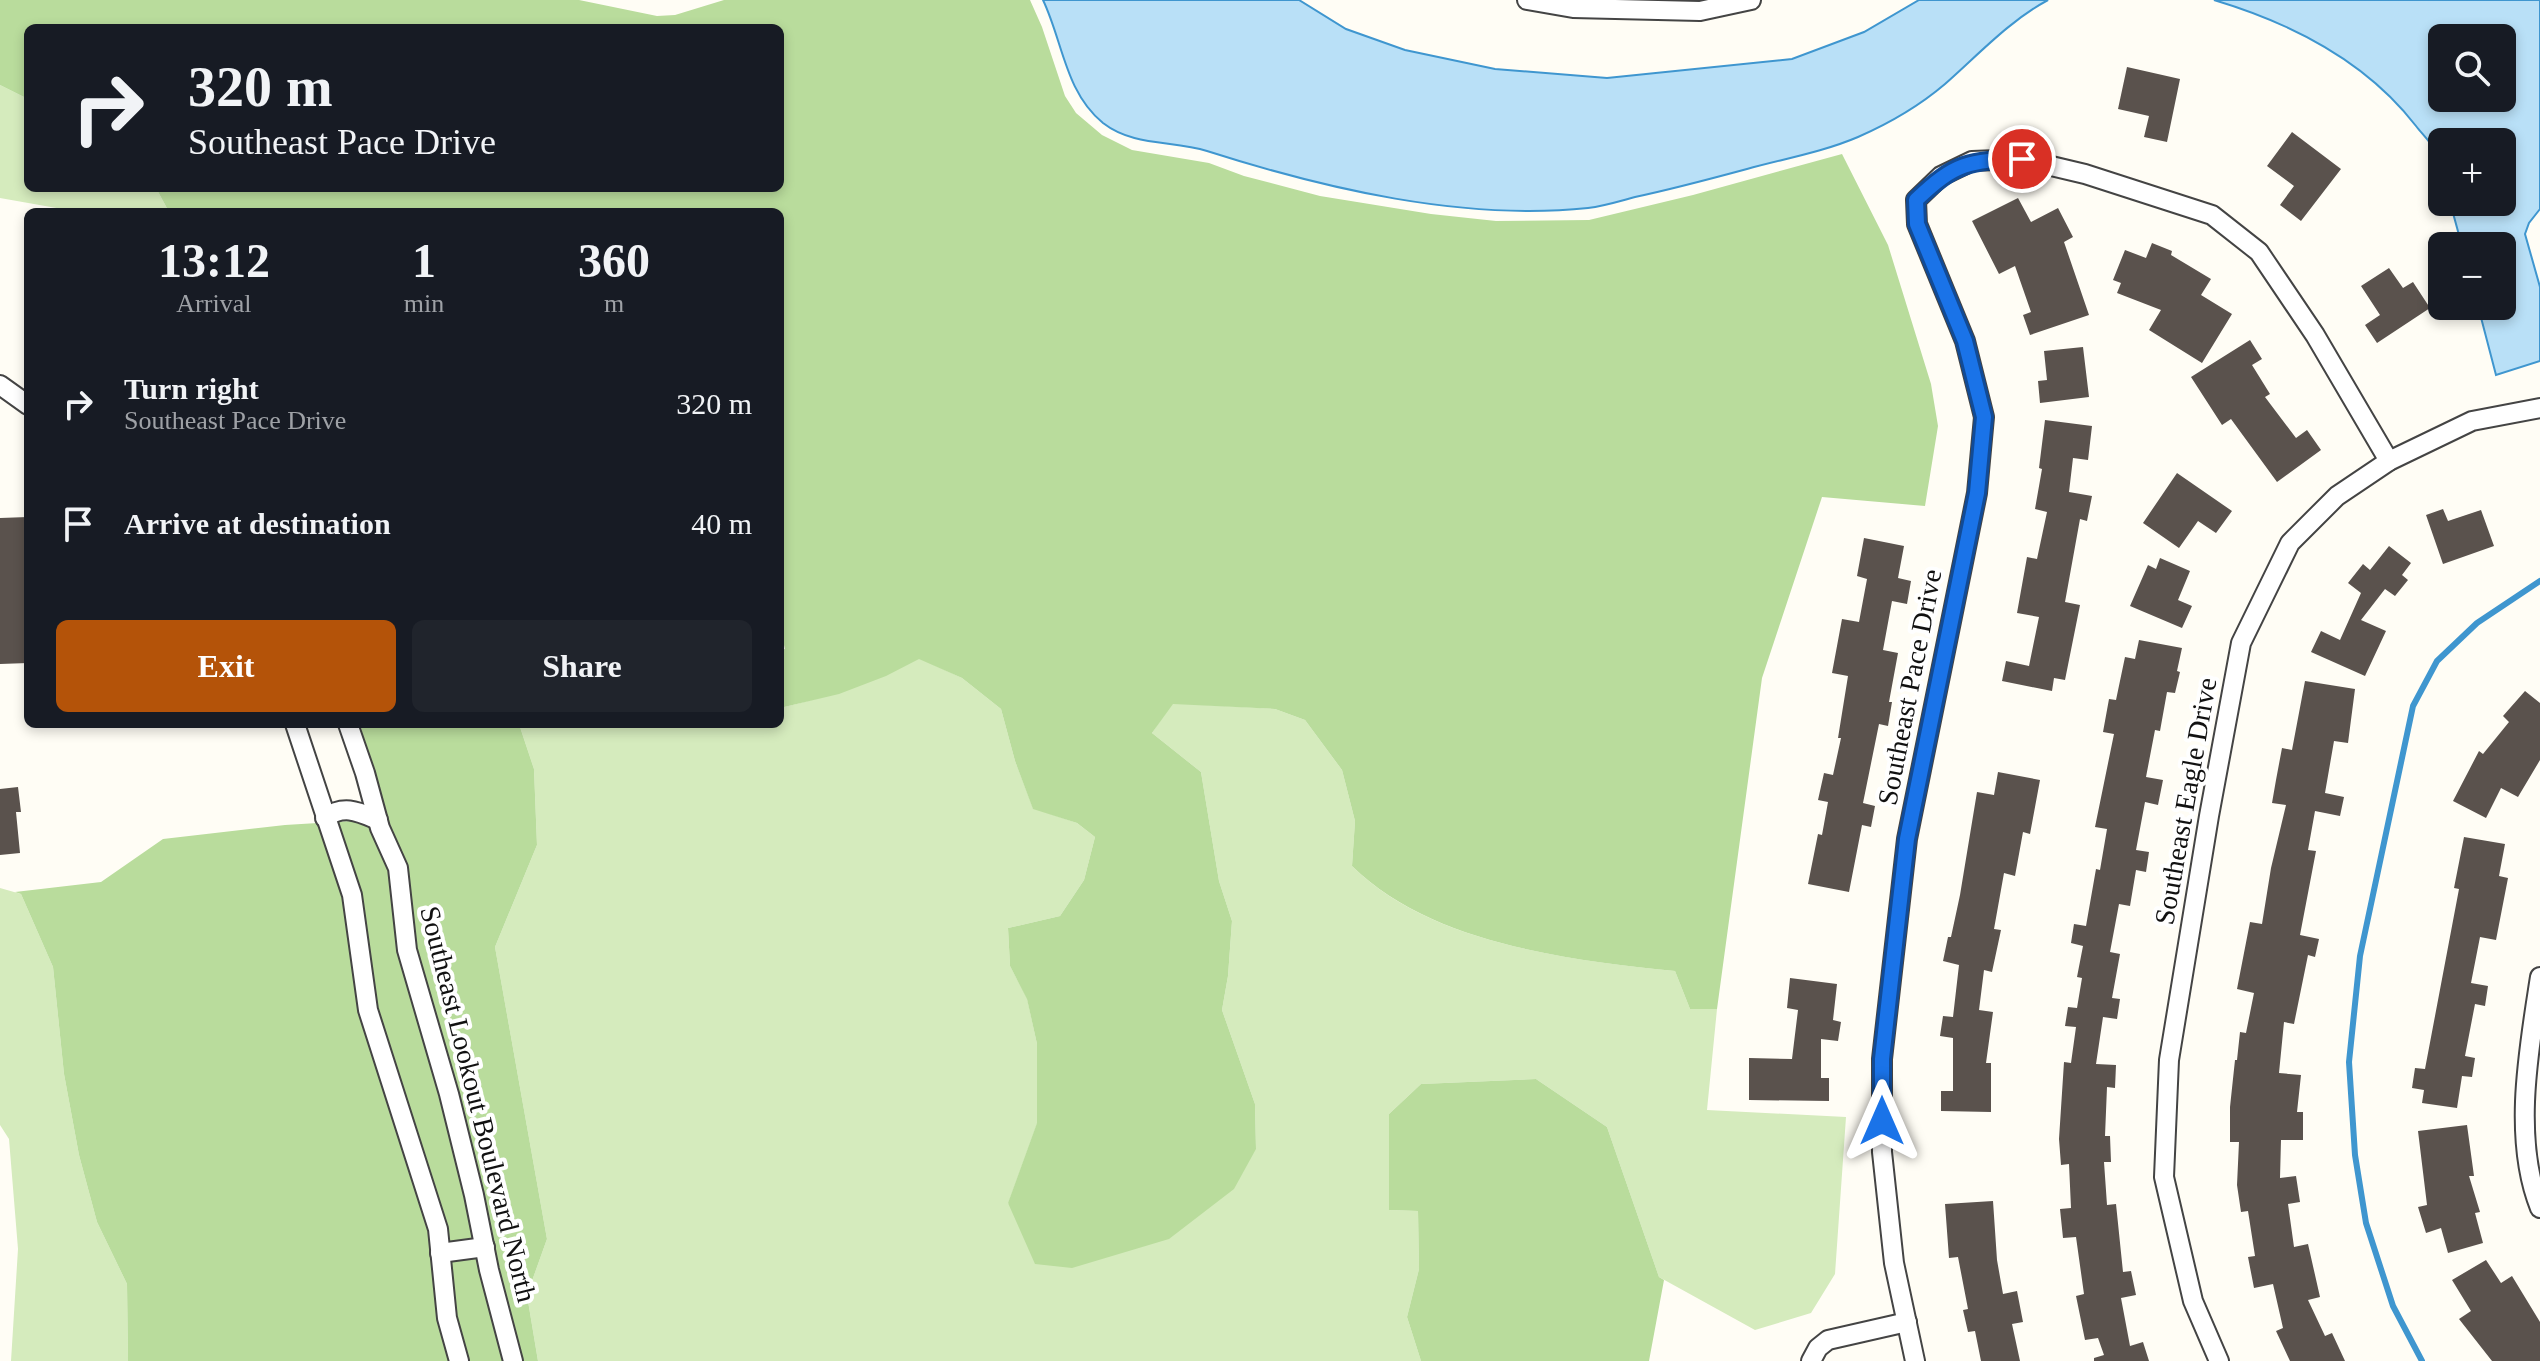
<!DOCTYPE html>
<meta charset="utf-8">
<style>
body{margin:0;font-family:"Times New Roman",serif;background:#20242c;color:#f1f3f6;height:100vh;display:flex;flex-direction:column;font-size:30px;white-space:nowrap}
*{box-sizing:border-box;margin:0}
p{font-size:26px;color:#9ea1a6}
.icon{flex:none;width:44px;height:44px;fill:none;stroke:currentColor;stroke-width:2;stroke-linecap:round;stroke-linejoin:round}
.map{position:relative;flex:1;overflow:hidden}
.details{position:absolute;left:24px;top:208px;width:760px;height:520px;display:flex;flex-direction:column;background:#171b24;border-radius:12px;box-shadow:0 4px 12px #0003}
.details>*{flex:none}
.top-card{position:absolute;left:24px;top:24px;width:760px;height:168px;border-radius:12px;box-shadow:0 4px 12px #0003;background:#171b24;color:#f1f3f6;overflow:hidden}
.buttons{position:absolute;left:2428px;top:24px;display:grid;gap:16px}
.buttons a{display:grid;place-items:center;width:88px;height:88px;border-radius:12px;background:#171b24;box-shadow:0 4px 12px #0003;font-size:40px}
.pin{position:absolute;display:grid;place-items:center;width:68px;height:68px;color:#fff;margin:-34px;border:4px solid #fff;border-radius:50%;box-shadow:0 2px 8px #0007}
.me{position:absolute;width:88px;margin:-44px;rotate:0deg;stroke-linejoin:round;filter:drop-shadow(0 0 6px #0008)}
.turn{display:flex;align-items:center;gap:28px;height:168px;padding:0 32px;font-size:36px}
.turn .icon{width:104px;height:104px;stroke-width:2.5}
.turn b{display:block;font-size:56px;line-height:68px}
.eta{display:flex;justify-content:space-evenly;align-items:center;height:136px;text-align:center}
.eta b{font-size:48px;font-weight:700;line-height:56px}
.button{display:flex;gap:16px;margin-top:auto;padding:16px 32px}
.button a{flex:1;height:92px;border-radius:12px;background:#b45309;color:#fff;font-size:32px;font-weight:700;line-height:92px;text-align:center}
.button a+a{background:#20242c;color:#f1f3f6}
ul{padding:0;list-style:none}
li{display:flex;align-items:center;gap:24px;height:120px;padding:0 32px}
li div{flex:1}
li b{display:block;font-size:30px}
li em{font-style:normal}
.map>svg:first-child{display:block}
.green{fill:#d5ebbd}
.forest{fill:#b9dc9c}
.water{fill:#b9e0f7;stroke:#3f96cf;stroke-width:2;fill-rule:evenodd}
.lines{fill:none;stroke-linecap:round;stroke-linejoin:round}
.stream{stroke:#3f96cf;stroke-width:6}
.building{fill:#5a524d}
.minor-casing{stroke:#444;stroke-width:22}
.minor{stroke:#fff;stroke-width:18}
.route-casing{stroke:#114b97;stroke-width:20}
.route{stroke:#1a73e8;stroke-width:14}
.labels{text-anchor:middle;stroke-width:8;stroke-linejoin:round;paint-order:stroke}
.street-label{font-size:28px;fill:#111;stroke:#fff}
</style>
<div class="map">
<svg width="2540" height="1361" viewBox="0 0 2540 1361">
<rect width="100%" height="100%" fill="#fffdf5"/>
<g class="green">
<polygon points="0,85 28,99 28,188 156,188 169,212 79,212 0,198"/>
<path d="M919,658L962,678L1001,709L1015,761L1033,808L1077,823L1095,837L1084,880L1060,916L1008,928L1010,966L1027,998L1037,1044V1124L1008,1204L1256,1149L1255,1104L1222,1010L1228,976L1232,921L1219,881L1201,772L1152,733L1172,703L1275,709L1305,720L1342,770L1355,821L1352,866C1430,944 1570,960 1675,971L1690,1009H1717L1707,1110L1846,1117L1835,1274L1811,1313L1755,1330L1659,1277L1607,1127L1536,1079L1421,1084L1389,1114V1210L1418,1211L1419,1269L1407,1317L1421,1361H538L527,1295L547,1239L495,947L537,845L534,769L519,724H780V708C830,696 874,683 919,658Z"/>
<polygon points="0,888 21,894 53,967 64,1074 79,1155 97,1222 127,1284 128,1361 11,1361 18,1249 9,1139 0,1125"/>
</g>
<g class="forest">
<path d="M0,0H579L657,16L675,15L724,0H1030L1042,27L1065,96L1076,113L1102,135L1132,150L1209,163L1244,176L1320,196L1431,214L1496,221L1589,220L1693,195L1842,154L1888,245L1931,384L1938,426L1925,506L1822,497L1762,678L1717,1009H1690L1675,971C1569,960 1431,944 1352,866L1355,821L1342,770L1305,720L1275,709L1173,704L1152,733L1201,772L1219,881L1232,921L1228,976L1222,1010L1255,1104L1256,1149L1234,1189L1169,1239L1072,1268L1035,1264L1008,1203L1037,1123V1044L1027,999L1010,966L1008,928L1060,916L1084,880L1095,837L1077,823L1033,809L1015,761L1001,709L962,678L919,659L886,676L839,694L780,708V650L785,649L780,629V212H169L156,188H780V28H28V99L0,85Z"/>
<polygon points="360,724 519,724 534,769 537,845 495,947 547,1239 527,1295 538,1361 128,1361 127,1284 97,1222 79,1155 64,1074 53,967 21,894 15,892 101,882 163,839 285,825 383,819"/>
<polygon points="1536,1079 1607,1127 1659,1277 1664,1280 1649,1361 1421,1361 1407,1317 1419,1269 1418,1211 1389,1210 1389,1114 1421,1084"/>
</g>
<g class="water">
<path d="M1043,0H1299L1346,29L1405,50L1495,69L1607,78L1792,59L1864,32L1919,0H2048C2009,21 1978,55 1945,84C1918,107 1890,123 1858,137C1823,152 1783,159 1747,169C1710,179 1673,189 1635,197C1620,201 1604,206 1588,208C1463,221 1326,189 1207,151C1173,140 1134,147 1103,123C1065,92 1063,42 1043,0Z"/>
<path d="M2214,0H2540V209L2529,223L2525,234L2540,287V361L2496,375L2478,306H2502V246H2462L2450,202H2502V142H2442V175C2440,167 2439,158 2435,151C2431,142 2422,134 2416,126C2366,61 2291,23 2214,0ZM2442,38H2502V98H2442Z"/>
</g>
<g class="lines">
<polyline class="stream" points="2422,1361 2393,1306 2366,1223 2355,1155 2349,1062 2360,956 2413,706 2437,661 2477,623 2540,581"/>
</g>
<g class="building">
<polygon points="2127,67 2180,79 2167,142 2144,137 2149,116 2118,109"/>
<polygon points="2292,132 2341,169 2301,221 2280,205 2294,186 2267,166"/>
<polygon points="2018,198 2031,222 2058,208 2073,237 2064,242 2089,315 2030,335 2023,315 2031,312 2015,266 1999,274 1972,221"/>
<polygon points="2152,243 2172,251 2171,255 2211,279 2201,295 2232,314 2202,363 2149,330 2161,310 2117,293 2121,283 2113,280 2125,250 2146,258"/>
<polygon points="2389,268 2403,288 2413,282 2430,308 2377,343 2365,325 2380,315 2361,286"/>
<polygon points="2250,340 2262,359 2252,365 2270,394 2265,397 2296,438 2307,430 2321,450 2277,482 2231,419 2222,425 2191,377"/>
<polygon points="2083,347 2089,397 2040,403 2038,381 2047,380 2044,351"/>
<polygon points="2045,420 2092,426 2088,460 2073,458 2069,492 2092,496 2087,521 2080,519 2065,602 2080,605 2065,680 2054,678 2052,691 2002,681 2006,661 2029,666 2039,617 2017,613 2027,557 2037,559 2047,512 2035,509 2042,469 2039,468"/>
<polygon points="2177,473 2232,511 2216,533 2198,521 2179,548 2143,523"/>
<polygon points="2443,509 2448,521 2481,510 2494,546 2443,564 2426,515"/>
<polygon points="28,517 28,663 0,664 0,518"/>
<polygon points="1864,538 1904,546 1898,578 1911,581 1907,604 1892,601 1883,650 1898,653 1889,702 1892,702 1888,726 1879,724 1863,803 1875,806 1871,827 1862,825 1849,892 1808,884 1818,834 1822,835 1828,802 1818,800 1824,773 1833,775 1841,738 1838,738 1848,676 1832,673 1842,619 1859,622 1867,579 1857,576"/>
<polygon points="2389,546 2411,563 2402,575 2408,580 2395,596 2385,589 2361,620 2386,631 2365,676 2311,652 2321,631 2340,640 2361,593 2348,583 2363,564 2370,570"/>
<polygon points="2160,558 2190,571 2178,600 2192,606 2182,628 2130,606 2148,565 2156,569"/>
<polygon points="2139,640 2182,648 2177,671 2180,672 2175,693 2167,692 2160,731 2155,730 2146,777 2163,780 2158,805 2145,802 2136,850 2149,852 2146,872 2136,870 2130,906 2119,904 2110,952 2120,954 2112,998 2120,999 2117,1019 2103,1017 2096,1064 2116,1065 2115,1088 2107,1087 2105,1136 2110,1136 2111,1162 2104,1162 2107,1205 2116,1204 2123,1272 2131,1271 2136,1295 2121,1298 2130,1346 2143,1342 2149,1361 2094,1361 2094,1358 2104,1355 2098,1338 2085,1340 2076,1296 2084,1294 2076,1237 2063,1238 2060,1209 2071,1208 2069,1164 2061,1165 2059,1139 2064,1062 2071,1063 2076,1027 2065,1026 2068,1007 2077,1008 2082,978 2077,977 2083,946 2071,943 2074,924 2086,926 2096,869 2100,870 2107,829 2095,827 2114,734 2103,732 2109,699 2116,700 2125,657 2135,659"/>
<polygon points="2305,681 2355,689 2348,743 2334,741 2325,793 2344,797 2340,816 2315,811 2308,850 2316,851 2300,935 2319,939 2315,957 2308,955 2294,1024 2284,1022 2279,1073 2301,1075 2297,1112 2303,1112 2303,1140 2281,1140 2280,1178 2296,1176 2300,1202 2288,1204 2294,1247 2308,1244 2320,1297 2308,1300 2325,1336 2332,1333 2345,1361 2290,1361 2276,1331 2283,1328 2273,1284 2254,1288 2248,1257 2255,1256 2248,1211 2241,1212 2237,1185 2239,1142 2230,1142 2230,1107 2235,1060 2237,1060 2240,1032 2246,1033 2254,993 2237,989 2250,922 2262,924 2271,868 2286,805 2272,803 2276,780 2282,748 2292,750"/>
<polygon points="2525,691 2540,703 2540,760 2518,797 2501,788 2486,818 2453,801 2479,751 2483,754 2509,722 2503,716"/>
<polygon points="1998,772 2040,780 2030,834 2023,832 2015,876 2004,873 1994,929 2001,930 1992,972 1984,970 1979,1010 1993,1012 1986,1063 1991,1063 1991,1112 1941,1111 1941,1091 1953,1091 1953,1038 1940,1036 1943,1016 1953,1017 1959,965 1943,961 1948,937 1951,937 1960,895 1977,792 1994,795"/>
<polygon points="18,787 21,812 16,812 20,853 0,855 0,789"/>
<polygon points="2464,837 2505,844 2499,876 2508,878 2496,940 2480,937 2471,983 2488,986 2485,1006 2475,1004 2465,1056 2475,1058 2472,1077 2462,1076 2457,1108 2422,1103 2424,1090 2412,1088 2415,1068 2425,1069 2459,889 2454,888"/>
<polygon points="1790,978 1837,984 1833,1020 1841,1022 1838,1041 1821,1039 1821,1078 1829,1078 1829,1101 1749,1100 1749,1058 1792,1059 1798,1010 1787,1008"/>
<polygon points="2467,1125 2474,1176 2469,1176 2480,1212 2475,1213 2483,1243 2448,1253 2441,1228 2426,1233 2418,1207 2427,1205 2418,1131"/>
<polygon points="1993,1201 1997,1260 2003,1294 2017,1291 2023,1322 2012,1324 2020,1361 1981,1361 1975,1331 1968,1332 1963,1310 1968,1309 1958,1257 1949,1258 1945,1204"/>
<polygon points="2486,1260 2501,1283 2512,1276 2540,1322 2540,1361 2492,1361 2459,1319 2471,1311 2452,1280"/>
</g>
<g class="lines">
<g class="minor-casing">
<g id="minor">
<polyline points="1527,0 1573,8 1700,11 1751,0"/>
<polyline points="0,385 28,405"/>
<polyline points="295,724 352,895 368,1010 438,1229 447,1318 459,1361"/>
<polyline points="348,724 365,773 380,828 398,868 407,950 449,1094 474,1195 489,1270 513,1361"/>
<path d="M325,818C344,804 359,812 378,820"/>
<path d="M2540,977C2529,1048 2512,1139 2540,1208"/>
<polyline points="440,1253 485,1247"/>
<polyline points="1811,1361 1818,1348 1828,1340 1907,1322"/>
<polyline points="1915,1361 1894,1263 1882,1152 1882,1059 1907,839 1977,493 1984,417 1965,341 1917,224 1916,200 1941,176 1972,161 2022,159 2085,174 2212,215 2259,252 2315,335 2389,461"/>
<polyline points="2219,1361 2193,1301 2164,1177 2169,1060 2209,816 2241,643 2290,543 2337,496 2389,461 2472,421 2540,408"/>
</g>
</g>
<use href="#minor" class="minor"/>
</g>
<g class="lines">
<g class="route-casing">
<path id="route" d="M1882,1121V1059L1907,839L1977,493L1984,417L1965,341L1917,224L1916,200C1956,162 1968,161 2022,159"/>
</g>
<use href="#route" class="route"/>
</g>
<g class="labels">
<g class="street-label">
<text transform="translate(1909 687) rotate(-79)" y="10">Southeast Pace Drive</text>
<text transform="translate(2185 801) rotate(-80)" y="10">Southeast Eagle Drive</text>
<text transform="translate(479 1104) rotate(76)" y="10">Southeast Lookout Boulevard North</text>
</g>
</g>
</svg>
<div class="buttons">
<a><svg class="icon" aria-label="search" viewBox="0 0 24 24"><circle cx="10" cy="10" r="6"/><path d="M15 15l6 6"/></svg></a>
<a>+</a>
<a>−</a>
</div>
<div class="pin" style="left:2022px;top:159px;background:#d93025"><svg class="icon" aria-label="arrive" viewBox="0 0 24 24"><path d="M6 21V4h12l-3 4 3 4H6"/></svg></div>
<svg class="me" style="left:1882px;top:1121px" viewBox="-20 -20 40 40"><path d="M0-17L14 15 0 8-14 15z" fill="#1a73e8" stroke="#fff" stroke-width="4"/></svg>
<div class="top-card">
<div class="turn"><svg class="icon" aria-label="right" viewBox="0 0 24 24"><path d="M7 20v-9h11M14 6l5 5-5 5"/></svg><div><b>320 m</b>Southeast Pace Drive</div></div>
</div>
<section class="details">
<div class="eta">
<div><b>13:12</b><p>Arrival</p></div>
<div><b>1</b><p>min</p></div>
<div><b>360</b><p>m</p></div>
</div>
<ul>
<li><svg class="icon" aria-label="right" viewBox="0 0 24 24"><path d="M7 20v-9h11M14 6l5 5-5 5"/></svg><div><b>Turn right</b><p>Southeast Pace Drive</p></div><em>320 m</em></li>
<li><svg class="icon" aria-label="arrive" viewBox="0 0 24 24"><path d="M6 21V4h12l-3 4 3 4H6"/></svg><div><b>Arrive at destination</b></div><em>40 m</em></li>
</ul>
<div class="button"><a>Exit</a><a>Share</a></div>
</section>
</div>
